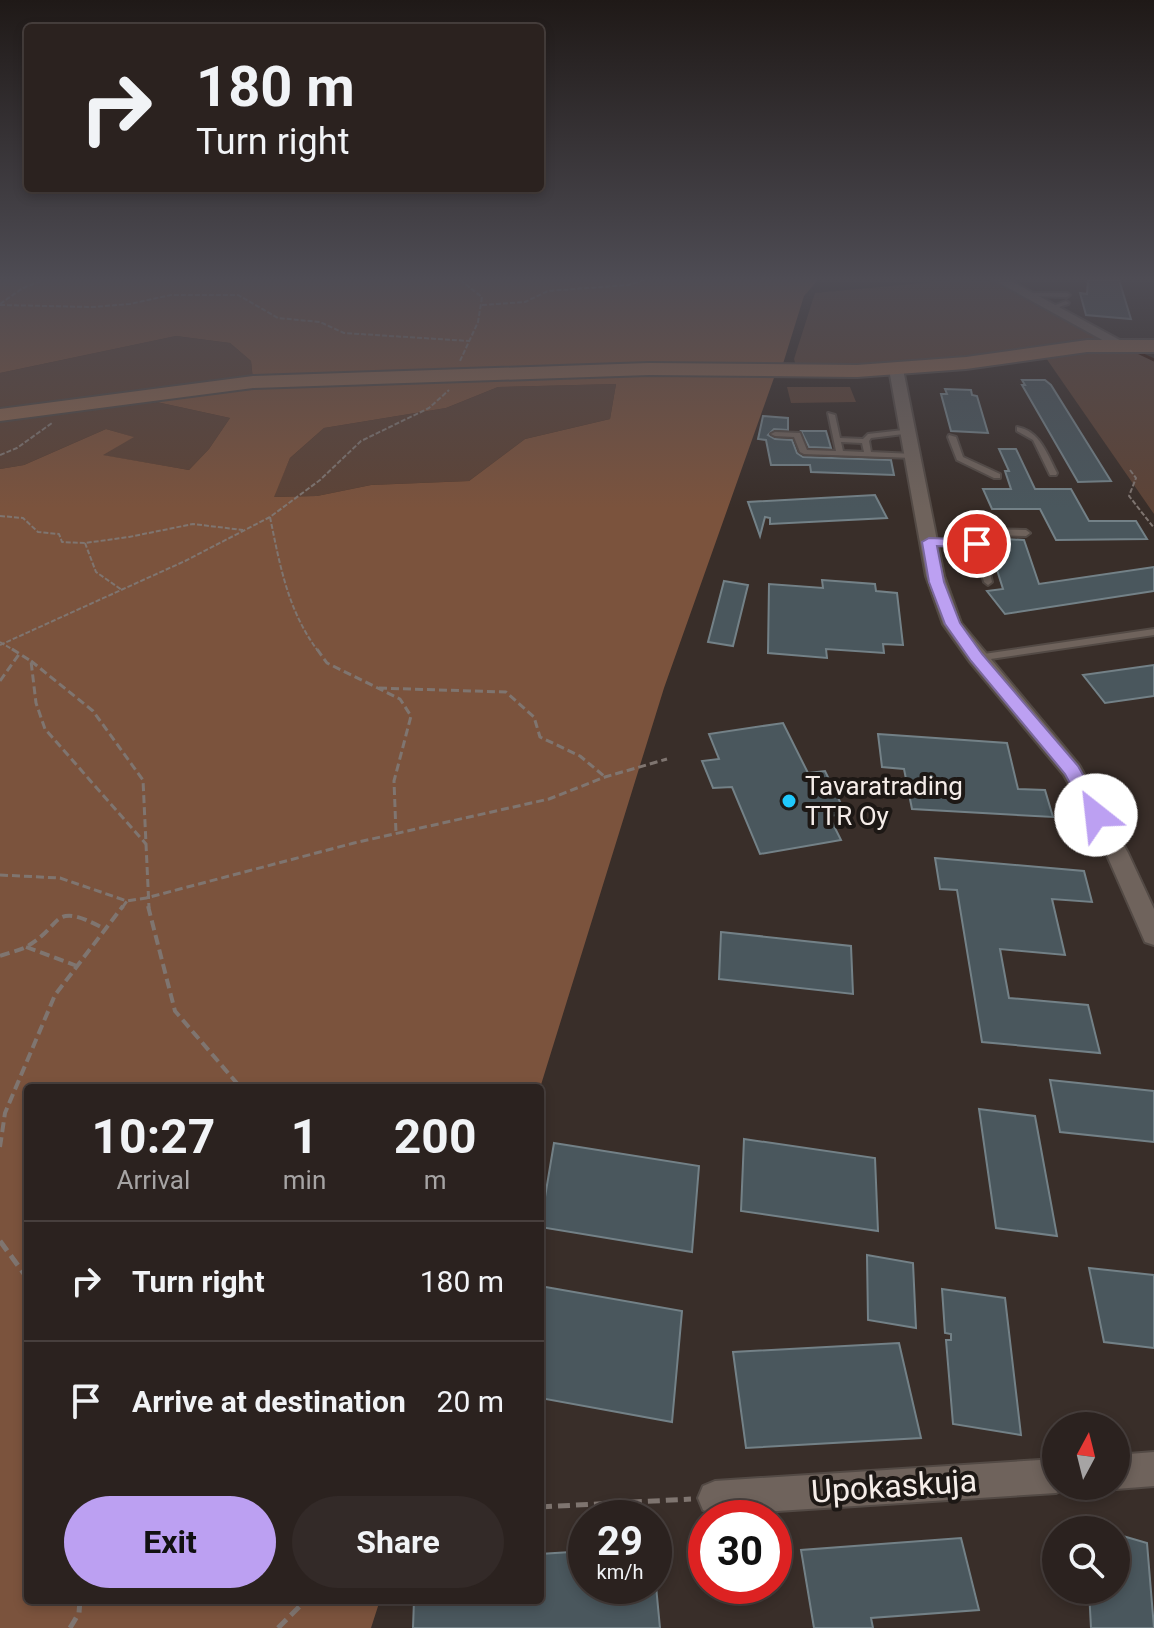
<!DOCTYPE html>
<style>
body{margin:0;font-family:Roboto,sans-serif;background:#332a28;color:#f1f3f6;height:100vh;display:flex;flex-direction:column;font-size:30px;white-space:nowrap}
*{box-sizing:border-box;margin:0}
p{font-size:26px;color:#a6a4a4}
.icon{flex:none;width:44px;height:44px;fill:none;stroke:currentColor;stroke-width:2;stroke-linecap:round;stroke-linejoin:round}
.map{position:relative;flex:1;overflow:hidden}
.details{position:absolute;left:24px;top:1084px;width:520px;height:520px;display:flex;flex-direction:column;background:#2b221f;border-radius:8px;box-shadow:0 4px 12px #0003,0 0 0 2px #473f3d}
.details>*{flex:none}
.top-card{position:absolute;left:24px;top:24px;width:520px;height:168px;border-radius:8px;box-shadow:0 4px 12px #0003,0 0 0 2px #473f3d;background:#2b221f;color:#f1f3f6;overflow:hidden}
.needle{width:52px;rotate:7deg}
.buttons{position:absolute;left:1042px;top:1412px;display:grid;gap:16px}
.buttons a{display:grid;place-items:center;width:88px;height:88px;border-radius:50%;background:#2b221f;box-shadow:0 4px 12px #0003,0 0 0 2px #473f3d;font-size:40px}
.speed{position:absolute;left:568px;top:1500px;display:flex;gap:16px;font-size:40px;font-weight:700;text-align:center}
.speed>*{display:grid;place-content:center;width:104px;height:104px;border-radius:50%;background:#2b221f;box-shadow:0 4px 12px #0003,0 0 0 2px #473f3d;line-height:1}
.speed small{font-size:20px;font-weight:400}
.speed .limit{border:12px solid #d22;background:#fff;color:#111}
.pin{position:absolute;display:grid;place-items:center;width:68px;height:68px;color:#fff;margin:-34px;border:4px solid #fff;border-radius:50%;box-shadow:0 2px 8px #0007}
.me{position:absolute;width:88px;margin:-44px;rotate:331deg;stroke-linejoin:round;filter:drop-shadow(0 0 6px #0008)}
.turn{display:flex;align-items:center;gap:28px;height:168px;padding:0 40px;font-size:36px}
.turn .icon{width:104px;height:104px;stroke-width:2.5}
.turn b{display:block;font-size:56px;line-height:68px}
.eta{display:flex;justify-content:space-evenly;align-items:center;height:136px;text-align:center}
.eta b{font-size:48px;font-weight:700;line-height:56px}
.cta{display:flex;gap:16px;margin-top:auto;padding:16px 40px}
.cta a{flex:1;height:92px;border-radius:48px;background:#bca0f2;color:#111;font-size:32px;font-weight:700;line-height:92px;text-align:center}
.cta a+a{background:#332a28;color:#f1f3f6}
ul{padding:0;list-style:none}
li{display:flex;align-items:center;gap:24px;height:120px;padding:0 40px;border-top:2px solid #473f3d}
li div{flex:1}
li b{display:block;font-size:30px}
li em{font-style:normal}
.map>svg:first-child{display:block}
.green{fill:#5d4336}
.forest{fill:#7b533d;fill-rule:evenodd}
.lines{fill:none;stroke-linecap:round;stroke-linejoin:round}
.stream{stroke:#300f00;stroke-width:3}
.building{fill:#4a575d;stroke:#738187;stroke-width:2}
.service-casing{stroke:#534a45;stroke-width:4}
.minor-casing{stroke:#534a45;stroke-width:4}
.secondary-casing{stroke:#534a45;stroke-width:4}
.path-far3{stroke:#7f7570;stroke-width:2;stroke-dasharray:5 2;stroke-linecap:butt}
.path-far2{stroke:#7f7570;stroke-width:3;stroke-dasharray:8 4;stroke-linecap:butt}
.path-far1{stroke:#7f7570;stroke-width:4;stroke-dasharray:10 5;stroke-linecap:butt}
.path{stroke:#7f7570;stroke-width:5;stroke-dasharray:12 6;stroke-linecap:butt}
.service{fill:#6f635c;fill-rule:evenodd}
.minor{fill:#6f635c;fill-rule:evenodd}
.secondary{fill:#88644e;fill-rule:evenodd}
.route{fill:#bca0f2;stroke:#7a689d;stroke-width:2}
.poi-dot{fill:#20c9fd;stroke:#1d1815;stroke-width:3}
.labels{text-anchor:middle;stroke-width:8;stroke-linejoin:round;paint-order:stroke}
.poi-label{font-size:26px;fill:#f5ede9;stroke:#1d1815;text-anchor:start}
.near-street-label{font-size:32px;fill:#f5ede9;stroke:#1d1815}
</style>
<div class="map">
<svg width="1154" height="1628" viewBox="0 0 1154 1628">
<rect width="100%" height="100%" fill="#392e29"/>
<g class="green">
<polygon points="955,280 996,282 1108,340 892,367 796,366 794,359 815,293"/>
<polygon points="176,336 230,343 251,361 253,380 0,412 0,373"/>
<polygon points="1109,348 1132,348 1154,359 1154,514 1046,358"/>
<polygon points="616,384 610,419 525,439 469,481 371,485 317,496 273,497 290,458 324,428 446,408 498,387"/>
<polygon points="787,387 850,387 856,402 791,403"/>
<polygon points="152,401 230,418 209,449 189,470 101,455 133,437 106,429 24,465 0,469 0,420"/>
</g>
<g class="forest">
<polygon points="0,280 818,280 804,296 782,367 253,380 251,361 230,343 176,336 0,373"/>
<path d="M644,373L775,375L664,688L540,1088H28V1600H380L371,1628H0V469L24,465L106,429L134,437L103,455L189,470L209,449L230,418L152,401C314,375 481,378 644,373ZM616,384L610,419L525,439L469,481L371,485L317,496L274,497L290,458L324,428L446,408L498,387Z"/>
</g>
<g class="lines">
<polyline class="stream" points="1135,351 1154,360"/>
</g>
<g class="building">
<polygon points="1088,280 1119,280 1131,319 1086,315 1080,293 1087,294"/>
<polygon points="1022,380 1045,380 1051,385 1111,481 1078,482 1022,385 1025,385"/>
<polygon points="945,389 971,390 972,395 977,396 988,433 951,431 941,394 947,394"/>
<polygon points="763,416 788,418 788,430 774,429 768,435 775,439 792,440 797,453 803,457 891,460 894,475 811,472 810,465 771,465 766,440 758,439"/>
<polygon points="801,431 826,431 831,448 809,447"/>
<polygon points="999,449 1016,449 1035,489 1071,489 1089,521 1136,521 1147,539 1056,540 1040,509 992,509 983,489 1011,489 1005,471 1009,471"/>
<polygon points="875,495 887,518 770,524 770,518 765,517 760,536 748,502"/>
<polygon points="987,538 1024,540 1039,584 1154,567 1154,591 1005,614 987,591 1003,589"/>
<polygon points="822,580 875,584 876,591 897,593 903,645 883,644 884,653 826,649 827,658 768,653 769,584 823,588"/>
<polygon points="724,581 748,585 733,646 708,642"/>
<polygon points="1154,665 1154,696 1105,703 1083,675"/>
<polygon points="783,723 808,773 825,771 846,814 829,816 841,840 760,854 732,787 713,788 702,761 719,759 709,734"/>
<polygon points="878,734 1007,743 1018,789 1045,790 1053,817 912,809 904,769 882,767"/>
<polygon points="935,858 1084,871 1092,902 1052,899 1065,955 1000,949 1009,998 1088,1005 1100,1053 982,1042 957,890 940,889"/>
<polygon points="721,932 851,946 853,994 719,979"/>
<polygon points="1050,1080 1154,1091 1154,1142 1060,1132"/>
<polygon points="979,1109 1035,1116 1057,1236 996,1228"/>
<polygon points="744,1139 875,1158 878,1231 741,1211"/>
<polygon points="554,1143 699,1166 692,1252 540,1227"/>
<polygon points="867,1255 913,1263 916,1328 868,1320"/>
<polygon points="1089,1268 1154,1275 1154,1348 1104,1342"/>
<polygon points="540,1286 682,1311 672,1422 540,1398"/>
<polygon points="942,1289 1005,1298 1021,1435 953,1424 946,1340 951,1340 951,1334 945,1333"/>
<polygon points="899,1343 921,1438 746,1448 733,1352"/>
<polygon points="1116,1534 1147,1543 1154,1628 1091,1628 1089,1590 1116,1590"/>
<polygon points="961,1538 979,1610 871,1618 873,1628 814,1628 801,1550"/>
<polygon points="586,1551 586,1586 656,1586 660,1628 413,1628 414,1600 540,1600 540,1554"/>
</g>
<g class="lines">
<g class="service-casing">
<g id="service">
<polygon points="1030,293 1067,293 1070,295 1067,297 1028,296 1028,294"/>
<polygon points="1066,301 1069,303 1068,304 1053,309 1050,307"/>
<path d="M828,413L835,415L840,438L863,439L868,434L912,429V433L871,438L869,441L871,452L913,454L917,456L913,458L804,454L800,452L794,437L775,436L771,434L775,432L800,433L807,450L836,451ZM841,442L862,443L864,452L843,451Z"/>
<path d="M1017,427C1040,431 1047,454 1057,473L1056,475H1050L1033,440L1017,431Z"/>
<polygon points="949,435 956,437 963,457 1000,474 1000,478 994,478 957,460 948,437"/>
<polygon points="976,529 1026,530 1030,533 1026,536 981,535 992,582 988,585 984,582 975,546 929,545 925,542 929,539 974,541 972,532"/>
<polygon points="1154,629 1154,635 977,661 972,658 977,655"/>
</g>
</g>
<g class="minor-casing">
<g id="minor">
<polygon points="994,280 1009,280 1127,344 1115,347"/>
<polygon points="896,365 903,369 944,576 961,623 1079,765 1128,853 1154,909 1154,945 1145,942 1106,853 1064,775 970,662 943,624 926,576 889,369"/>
<polygon points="1154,1452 1154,1486 1116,1489 1109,1486 1116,1486 1116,1455"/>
<polygon points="1056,1459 1056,1486 1069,1486 1056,1493 715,1515 703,1510 698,1498 703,1486 715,1481"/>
</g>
</g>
<g class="secondary-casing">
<polygon id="secondary" points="1087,340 1154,340 1154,352 1087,352 966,369 857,377 649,375 253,388 0,421 0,409 253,376 649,363 857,365 966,357"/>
</g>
<g class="path-far3">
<polyline points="460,280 482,297 478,322 460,361"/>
<polyline points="0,304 23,288 43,280"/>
<polyline points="0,305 92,307 130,304 171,295 238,295 278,318 320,322 344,333 469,341"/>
<polyline points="482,305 525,302 548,291 628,285 644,280"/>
<polyline points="0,455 17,448 52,423"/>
<polyline points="1130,470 1136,478 1129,496 1154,528"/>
<polyline points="0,516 23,518 38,532 59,534 62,542 85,543 129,537 193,524 243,530"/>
<path d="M270,517C280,566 288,611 318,651"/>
<polyline points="85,543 96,572 122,590"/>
<polyline points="0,642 15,651"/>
<polyline points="0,645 185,561 270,517 320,480 361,441 429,408 449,390"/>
</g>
<g class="path-far2">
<polyline points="12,649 31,661 36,703 45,729 146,844"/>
<polyline points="317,649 327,663 400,699 411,716 394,781 396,833"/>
<polyline points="31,661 93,711 143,780 149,908"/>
<polyline points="0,681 20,653"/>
<polyline points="379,688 506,692 534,717 540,737 580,756 604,776"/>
<polyline points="0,875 60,878 127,901 146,898 354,843 549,799 605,777 667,759"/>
<polyline points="122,908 127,901"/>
</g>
<g class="path-far1">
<polyline points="148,906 175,1011 241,1088"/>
<polyline points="26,947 77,966"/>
<path d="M0,956C8,953 17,951 24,948C66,926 48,899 105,929"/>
<polyline points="0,1147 5,1113 55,995 123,906"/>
</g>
<g class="path">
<polyline points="0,1241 28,1279"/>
<polyline points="540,1507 691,1499"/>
<polyline points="70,1628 79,1613 80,1600"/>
<polyline points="278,1628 306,1600"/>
</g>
<use href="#service" class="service"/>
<use href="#minor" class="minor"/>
<use href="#secondary" class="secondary"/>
</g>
<linearGradient id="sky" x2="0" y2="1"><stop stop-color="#1f1917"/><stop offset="0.55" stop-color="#4e4c54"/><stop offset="1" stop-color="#4e4c54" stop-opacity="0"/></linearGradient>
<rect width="1154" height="508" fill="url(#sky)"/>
<polygon class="route" points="929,538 977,540 984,544 977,548 937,546 944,582 960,623 982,654 1078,766 1106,815 1103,820 1090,820 1065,774 971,661 945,624 929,582 922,542"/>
<circle class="poi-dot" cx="789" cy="801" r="8"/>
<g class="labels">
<g class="poi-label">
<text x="805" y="795">Tavaratrading<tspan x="805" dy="30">TTR Oy</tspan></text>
</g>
<g class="near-street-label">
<text transform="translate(894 1486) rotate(-4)" y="11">Upokaskuja</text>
</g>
</g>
</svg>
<div class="buttons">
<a><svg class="needle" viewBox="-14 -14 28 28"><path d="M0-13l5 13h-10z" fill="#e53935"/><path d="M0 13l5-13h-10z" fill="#a6a4a4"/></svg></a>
<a><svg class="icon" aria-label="search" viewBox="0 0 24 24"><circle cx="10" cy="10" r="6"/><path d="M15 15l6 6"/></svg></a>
</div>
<div class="speed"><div>29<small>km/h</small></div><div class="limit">30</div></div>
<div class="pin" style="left:977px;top:544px;background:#d93025"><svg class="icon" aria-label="arrive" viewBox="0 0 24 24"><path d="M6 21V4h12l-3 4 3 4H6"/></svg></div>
<svg class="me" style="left:1096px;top:815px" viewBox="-20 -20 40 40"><circle r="19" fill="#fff"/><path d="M0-13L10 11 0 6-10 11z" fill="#bca0f2"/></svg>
<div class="top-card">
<div class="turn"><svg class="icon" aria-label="right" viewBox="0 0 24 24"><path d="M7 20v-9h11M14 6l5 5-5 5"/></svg><div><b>180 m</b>Turn right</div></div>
</div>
<section class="details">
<div class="eta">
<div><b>10:27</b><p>Arrival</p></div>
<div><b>1</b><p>min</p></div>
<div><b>200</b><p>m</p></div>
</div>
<ul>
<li><svg class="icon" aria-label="right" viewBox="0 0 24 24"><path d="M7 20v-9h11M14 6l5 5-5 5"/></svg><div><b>Turn right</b></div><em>180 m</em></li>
<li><svg class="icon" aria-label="arrive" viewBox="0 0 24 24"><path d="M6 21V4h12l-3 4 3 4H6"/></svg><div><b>Arrive at destination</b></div><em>20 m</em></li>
</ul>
<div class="cta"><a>Exit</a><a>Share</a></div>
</section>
</div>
